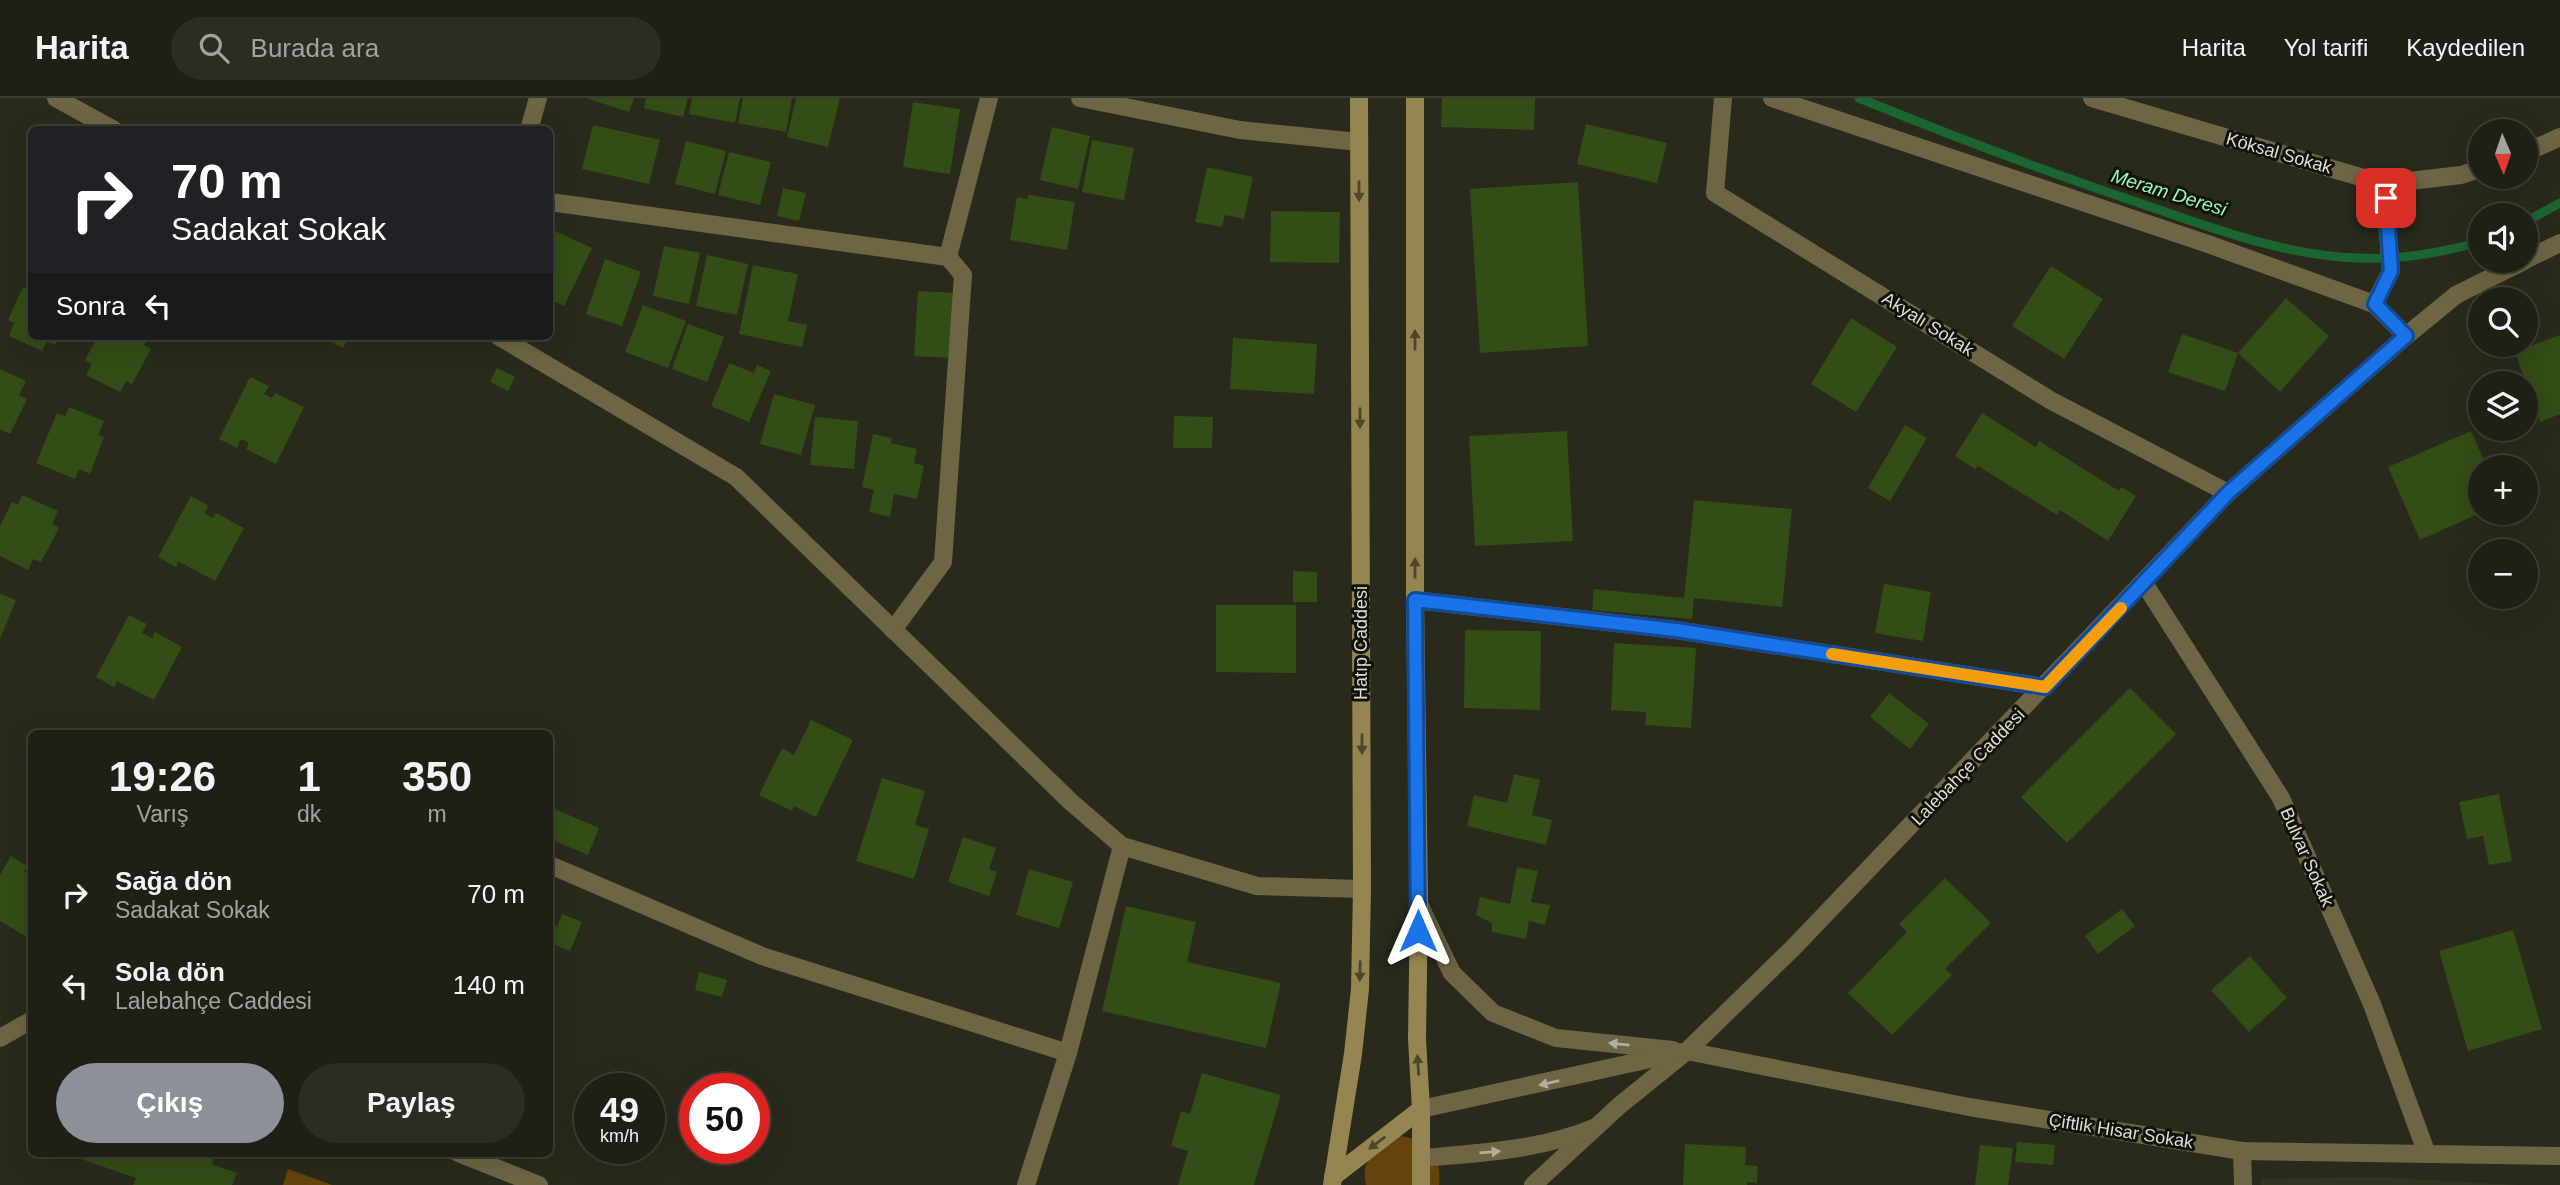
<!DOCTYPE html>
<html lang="tr">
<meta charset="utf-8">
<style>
body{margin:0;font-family:Helvetica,sans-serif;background:#2c2d22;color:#f1f3f6;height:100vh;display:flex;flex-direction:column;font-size:26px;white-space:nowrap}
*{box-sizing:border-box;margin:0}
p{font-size:23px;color:#a1a3a0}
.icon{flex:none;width:38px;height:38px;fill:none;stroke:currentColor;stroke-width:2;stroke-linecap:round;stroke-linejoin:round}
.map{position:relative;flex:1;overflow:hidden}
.drawer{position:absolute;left:28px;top:632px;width:525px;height:427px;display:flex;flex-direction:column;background:#1f2015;border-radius:10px;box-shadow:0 7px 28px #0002,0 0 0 2px #3c3e34}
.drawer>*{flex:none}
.hud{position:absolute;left:28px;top:28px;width:525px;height:214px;border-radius:10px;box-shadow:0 7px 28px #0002,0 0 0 2px #3c3e34;background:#202124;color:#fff;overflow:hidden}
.needle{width:46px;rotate:178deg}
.buttons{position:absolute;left:2468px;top:21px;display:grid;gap:14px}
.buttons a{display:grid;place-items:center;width:70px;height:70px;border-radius:50%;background:#1f2015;box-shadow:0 7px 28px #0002,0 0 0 2px #3c3e34;font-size:35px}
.speed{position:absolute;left:574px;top:975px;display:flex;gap:14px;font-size:35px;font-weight:700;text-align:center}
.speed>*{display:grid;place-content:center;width:91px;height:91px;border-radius:50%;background:#1f2015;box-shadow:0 7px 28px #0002,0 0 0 2px #3c3e34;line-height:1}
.speed small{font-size:18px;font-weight:400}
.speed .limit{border:10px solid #d22;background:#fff;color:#111}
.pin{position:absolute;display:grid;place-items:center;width:60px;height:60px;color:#fff;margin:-30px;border-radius:14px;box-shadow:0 4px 10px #0006}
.me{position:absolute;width:77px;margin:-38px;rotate:0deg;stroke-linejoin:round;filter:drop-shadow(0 0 5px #0008)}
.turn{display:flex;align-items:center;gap:24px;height:147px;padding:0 28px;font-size:32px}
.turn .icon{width:91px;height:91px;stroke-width:2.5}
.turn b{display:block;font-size:49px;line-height:60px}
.then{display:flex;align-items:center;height:66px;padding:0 28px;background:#0003;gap:14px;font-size:26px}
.eta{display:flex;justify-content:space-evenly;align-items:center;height:119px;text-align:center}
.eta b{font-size:42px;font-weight:600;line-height:49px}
.cta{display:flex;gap:14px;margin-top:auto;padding:14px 28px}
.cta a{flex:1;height:80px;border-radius:42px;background:#8c9099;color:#fff;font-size:28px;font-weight:600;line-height:80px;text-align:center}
.cta a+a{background:#2c2d22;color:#f1f3f6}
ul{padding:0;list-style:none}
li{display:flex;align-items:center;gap:21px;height:91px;padding:0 28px}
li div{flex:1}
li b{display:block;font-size:26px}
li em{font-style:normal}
header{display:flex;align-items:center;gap:42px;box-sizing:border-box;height:98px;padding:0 35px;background:#1f2015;border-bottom:2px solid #3c3e34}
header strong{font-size:33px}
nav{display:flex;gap:38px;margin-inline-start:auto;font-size:24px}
.search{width:490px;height:63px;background:#2c2d22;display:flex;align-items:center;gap:18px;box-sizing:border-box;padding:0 24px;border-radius:38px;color:#a1a3a0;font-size:26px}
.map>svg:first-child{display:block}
.built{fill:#323420}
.green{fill:#64440c}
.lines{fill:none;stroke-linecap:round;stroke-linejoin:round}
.stream{stroke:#1a6532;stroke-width:9}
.building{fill:#324d15}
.minor{stroke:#6e6544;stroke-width:18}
.tertiary{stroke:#6e6544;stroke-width:18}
.secondary{stroke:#958651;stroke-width:18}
.oneway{fill:#4d462b}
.oneway2{fill:#b1ae9b}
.route-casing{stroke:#114b97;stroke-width:18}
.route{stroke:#1a73e8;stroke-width:12}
.slow{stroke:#f59e0b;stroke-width:12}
.labels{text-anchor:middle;stroke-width:6;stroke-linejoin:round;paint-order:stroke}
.street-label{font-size:18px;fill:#ddded5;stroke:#12120c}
.water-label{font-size:19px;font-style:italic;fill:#99faae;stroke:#12120c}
</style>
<header>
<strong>Harita</strong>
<div class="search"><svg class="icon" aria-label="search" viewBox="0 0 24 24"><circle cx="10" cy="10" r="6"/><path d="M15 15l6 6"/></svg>Burada ara</div>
<nav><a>Harita</a><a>Yol tarifi</a><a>Kaydedilen</a></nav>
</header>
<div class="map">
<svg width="2560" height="1087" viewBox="0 0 2560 1087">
<rect width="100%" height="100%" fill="#292a1c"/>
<polygon class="built" points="2376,1079 2520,1087 2261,1087 2261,1081"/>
<g class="green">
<path d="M1399,1038C1427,1041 1443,1058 1439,1087H1366C1360,1058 1378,1053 1399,1038Z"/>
<polygon points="288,1071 332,1087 283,1087"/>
</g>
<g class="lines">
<g class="stream">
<path d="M1859,0C1954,39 2050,75 2148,108C2216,131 2286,158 2359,160C2400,162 2440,155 2480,144"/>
<polyline points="2525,124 2560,105"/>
</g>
</g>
<g class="building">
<polygon points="586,0 634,0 629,14"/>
<polygon points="646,0 688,0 683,19 644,10"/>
<polygon points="692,0 740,0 735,25 689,16"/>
<polygon points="743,0 792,0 786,34 738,25"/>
<polygon points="796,0 840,0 828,49 787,39"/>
<polygon points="1442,0 1535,0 1534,32 1441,29"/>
<polygon points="913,4 960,11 950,76 903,69"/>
<polygon points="1586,26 1667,45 1657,85 1577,66"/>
<polygon points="593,27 660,42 649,86 582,71"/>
<polygon points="1052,29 1090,38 1078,91 1040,82"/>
<polygon points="1092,42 1134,50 1124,102 1082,94"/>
<polygon points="686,43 726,53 715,96 675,86"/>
<polygon points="729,54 771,64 760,107 718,97"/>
<polygon points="1207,69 1253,79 1244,121 1225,117 1222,129 1195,124"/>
<polygon points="1578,84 1588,248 1480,255 1470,91"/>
<polygon points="783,90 806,95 799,123 777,118"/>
<polygon points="1028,97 1075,104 1067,152 1010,142 1017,99 1028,101"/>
<polygon points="1271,113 1340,114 1339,165 1270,164"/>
<polygon points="555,133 592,150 564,208 550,201 550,145"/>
<polygon points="664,148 700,155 689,206 653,198"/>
<polygon points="707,157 748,166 737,217 696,208"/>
<polygon points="605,161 641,174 622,228 586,216"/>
<polygon points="753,167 798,176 788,223 807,227 802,249 739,236"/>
<polygon points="2051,168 2103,201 2064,261 2012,228"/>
<polygon points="23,189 32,193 32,238 59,238 55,247 47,243 42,253 9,238 14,225 8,222"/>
<polygon points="918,193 958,195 954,260 914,258"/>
<polygon points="2286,200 2329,238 2280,294 2238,255 2225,293 2168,274 2182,236 2238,255"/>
<polygon points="643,207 686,223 668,270 625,254"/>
<polygon points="1851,220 1897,249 1856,314 1811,286"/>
<polygon points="688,226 724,239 707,284 672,271"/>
<polygon points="2560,237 2560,316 2540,324 2515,254"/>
<polygon points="98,238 149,238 144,247 151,251 132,286 126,283 120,294 86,277 92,266 85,262"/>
<polygon points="318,238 349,238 343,250"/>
<polygon points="1233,240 1317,246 1314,296 1230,291"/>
<polygon points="729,265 754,275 757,267 771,273 749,324 711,308"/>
<polygon points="497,270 515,279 508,293 490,284"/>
<polygon points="0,271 26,283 19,297 27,301 10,336 0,331"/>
<polygon points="250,279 269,288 264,296 272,300 275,295 304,309 276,366 246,351 249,345 241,341 237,350 219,341"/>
<polygon points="774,296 815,307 801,357 760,346"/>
<polygon points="69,309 104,323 98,337 104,339 90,376 79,371 75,381 36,365 57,315 65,318"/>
<polygon points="1982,315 2036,349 2039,343 2119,393 2121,389 2136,398 2108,443 2060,412 2057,417 1978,368 1975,371 1955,358"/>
<polygon points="1174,318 1213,319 1212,350 1173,350"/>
<polygon points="815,319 858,323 854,371 810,367"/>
<polygon points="1905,327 1927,340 1890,403 1868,390"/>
<polygon points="1567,333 1573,443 1475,448 1469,338"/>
<polygon points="2471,333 2487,369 2480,369 2480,415 2420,442 2388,369"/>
<polygon points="873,336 892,340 891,345 917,351 914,365 924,368 917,401 894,396 890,419 869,414 874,392 862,389"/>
<polygon points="22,397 58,413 52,426 59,430 41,464 33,461 28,472 0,458 0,428 12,404 18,407"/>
<polygon points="191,398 209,408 204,415 213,420 216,415 244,430 215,483 178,463 176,469 158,459"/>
<polygon points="1694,402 1792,411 1782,509 1694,500 1692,521 1592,512 1594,491 1684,500"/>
<polygon points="1293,473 1317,474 1317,504 1293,504"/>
<polygon points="1884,486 1931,494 1923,543 1875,535"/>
<polygon points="0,496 16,502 0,541"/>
<polygon points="1216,507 1296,507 1296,575 1216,574"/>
<polygon points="129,517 147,526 142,535 152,540 155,534 182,549 154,602 117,583 114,589 96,579"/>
<polygon points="1465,532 1541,533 1540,612 1464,610"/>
<polygon points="1614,545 1696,550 1691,630 1645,627 1646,614 1611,612"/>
<polygon points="2130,590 2176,636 2067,745 2021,699"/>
<polygon points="1889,595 1929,626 1910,651 1870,619"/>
<polygon points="811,622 853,642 816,719 794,708 792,713 759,697 782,650 794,657"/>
<polygon points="1514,676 1540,682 1532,717 1552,722 1546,747 1467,728 1474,697 1507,705"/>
<polygon points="882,680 925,693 915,727 929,731 914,781 856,763"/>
<polygon points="2499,696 2512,763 2489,767 2483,738 2467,741 2459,704"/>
<polygon points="550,709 599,730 588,757 550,741"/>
<polygon points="963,739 996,750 989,771 997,774 989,798 948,784"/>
<polygon points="11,758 27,768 24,773 32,778 32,842 0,823 0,777"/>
<polygon points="1517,769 1538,773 1531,804 1550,807 1545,827 1529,823 1526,841 1492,834 1492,825 1476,817 1480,799 1510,806"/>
<polygon points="1029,771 1073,784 1059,830 1016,817"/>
<polygon points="1945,780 1991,825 1945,871 1952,877 1892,937 1848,895 1907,834 1899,826"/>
<polygon points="1126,808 1196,824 1187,864 1281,885 1266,950 1102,913"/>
<polygon points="2122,811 2135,828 2098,856 2085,838"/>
<polygon points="562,816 582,824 570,853 550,845 550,826 557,829"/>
<polygon points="2513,832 2542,931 2468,953 2439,853"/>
<polygon points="2250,858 2287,900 2249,934 2211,892"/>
<polygon points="699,874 727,882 722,899 695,892"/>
<polygon points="550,879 555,881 550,896"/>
<polygon points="1202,975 1281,997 1254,1087 1178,1087 1188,1053 1171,1048 1181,1013 1190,1016"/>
<polygon points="2017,1044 2055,1047 2053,1067 2015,1064"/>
<polygon points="1685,1046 1746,1049 1745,1067 1758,1068 1757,1085 1747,1084 1747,1087 1683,1087"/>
<polygon points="1980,1047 2013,1050 2008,1087 1975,1087"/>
<polygon points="80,1055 215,1055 212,1066 237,1075 232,1087 133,1087 136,1080 78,1060"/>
</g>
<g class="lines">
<g class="minor">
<polyline points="1080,0 1240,32 1359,44"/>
<polyline points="1723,0 1715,95 2050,302 2228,395"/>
<polyline points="1772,0 2208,146 2374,206"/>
<polyline points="2092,0 2384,86 2391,173 2374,206 2406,238"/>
<polyline points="529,32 538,0"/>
<polyline points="2525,55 2560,39"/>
<polyline points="2384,86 2461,77 2480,71"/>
<polyline points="550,104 948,159 989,0"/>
<polyline points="2144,485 2281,700 2372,906 2427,1056"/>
<polyline points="1415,502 1676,532 2045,589"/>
<polyline points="893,532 943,464 963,177 948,159"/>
<polyline points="550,767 762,858 1068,955"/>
<polyline points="0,940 32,922"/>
<polyline points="2242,1053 2243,1087"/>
<polyline points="458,1055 539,1087"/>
<polyline points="1026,1087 1068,955 1122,748"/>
<polyline points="1533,1087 1620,1007 1687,953 1969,1009 2242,1053 2560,1058"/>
</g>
<g class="tertiary">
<polyline points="56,0 114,32"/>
<polyline points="2525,162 2560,145"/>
<polyline points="498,238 736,379 1071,704 1122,748 1257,788 1362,791"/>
<polyline points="1419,806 1452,875 1493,915 1556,940 1673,952"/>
<polyline points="1421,1011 1687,953 1793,850 2228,395 2406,238 2456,197 2524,163"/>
<path d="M1422,1060C1481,1055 1541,1052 1596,1029"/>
</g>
<g class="secondary">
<polyline points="1415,0 1415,502 1419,806 1417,941 1421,1011 1421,1087"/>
<polyline points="1333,1079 1421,1011"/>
<polyline points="1332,1087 1353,956 1360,891 1362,791 1359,0"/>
</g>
</g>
<defs><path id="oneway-solid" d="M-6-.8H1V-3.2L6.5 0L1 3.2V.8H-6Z" transform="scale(1.75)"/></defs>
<g class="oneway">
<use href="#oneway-solid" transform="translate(1359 93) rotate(90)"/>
<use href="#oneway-solid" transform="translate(1415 242) rotate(-90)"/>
<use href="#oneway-solid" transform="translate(1360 320) rotate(90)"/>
<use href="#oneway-solid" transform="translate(1415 470) rotate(-90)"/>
<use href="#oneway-solid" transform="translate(1362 646) rotate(90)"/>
<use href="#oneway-solid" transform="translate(1360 873) rotate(91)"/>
<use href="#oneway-solid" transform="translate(1418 967) rotate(-94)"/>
<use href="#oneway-solid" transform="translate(1377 1045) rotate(143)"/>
</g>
<g class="oneway2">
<use href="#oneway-solid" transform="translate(1619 946) rotate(-174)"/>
<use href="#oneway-solid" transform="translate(1549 985) rotate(167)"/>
<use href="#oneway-solid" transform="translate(1490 1054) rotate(-5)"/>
</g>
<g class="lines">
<g class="route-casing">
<polyline id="route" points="1418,833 1415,502 1676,532 2045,589 2228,395 2406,238 2375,206 2391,173 2386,100"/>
</g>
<use href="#route" class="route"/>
<polyline class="slow" points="1832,556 2045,589 2121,510"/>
</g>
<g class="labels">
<g class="street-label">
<text transform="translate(2279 55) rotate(16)" y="6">Köksal Sokak</text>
<text transform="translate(1928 226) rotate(32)" y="6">Akyalı Sokak</text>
<text transform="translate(1361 545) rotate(-90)" y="6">Hatıp Caddesi</text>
<text transform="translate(1968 669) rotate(-46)" y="6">Lalebahçe Caddesi</text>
<text transform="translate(2307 759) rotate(66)" y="6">Bulvar Sokak</text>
<text transform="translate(2121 1033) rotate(9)" y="6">Çiftlik Hisar Sokak</text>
</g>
<g class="water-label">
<text transform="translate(2169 94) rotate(17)" y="7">Meram Deresi</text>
</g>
</g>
</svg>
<div class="buttons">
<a><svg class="needle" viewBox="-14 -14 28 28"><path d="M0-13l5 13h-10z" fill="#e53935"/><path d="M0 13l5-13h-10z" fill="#a1a3a0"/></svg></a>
<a><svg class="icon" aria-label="sound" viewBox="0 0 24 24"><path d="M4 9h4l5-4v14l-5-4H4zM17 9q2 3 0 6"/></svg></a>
<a><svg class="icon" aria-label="search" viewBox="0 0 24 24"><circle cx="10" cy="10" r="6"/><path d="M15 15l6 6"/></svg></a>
<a><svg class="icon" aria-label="layers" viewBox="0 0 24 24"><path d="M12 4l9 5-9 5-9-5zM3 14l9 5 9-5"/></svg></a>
<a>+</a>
<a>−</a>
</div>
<div class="speed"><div>49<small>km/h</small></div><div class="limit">50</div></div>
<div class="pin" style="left:2386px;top:100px;background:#d93025"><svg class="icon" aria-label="arrive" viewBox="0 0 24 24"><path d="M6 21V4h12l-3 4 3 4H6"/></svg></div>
<svg class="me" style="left:1418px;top:833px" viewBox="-20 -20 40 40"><path d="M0-17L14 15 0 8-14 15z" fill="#1a73e8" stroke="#fff" stroke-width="4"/></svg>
<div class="hud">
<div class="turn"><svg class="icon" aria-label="right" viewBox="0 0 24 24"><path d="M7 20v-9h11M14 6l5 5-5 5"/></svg><div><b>70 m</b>Sadakat Sokak</div></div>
<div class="then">Sonra<svg class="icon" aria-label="left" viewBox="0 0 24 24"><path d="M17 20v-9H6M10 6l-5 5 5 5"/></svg></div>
</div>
<section class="drawer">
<div class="eta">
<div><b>19:26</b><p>Varış</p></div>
<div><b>1</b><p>dk</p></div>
<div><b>350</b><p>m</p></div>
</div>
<ul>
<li><svg class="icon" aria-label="right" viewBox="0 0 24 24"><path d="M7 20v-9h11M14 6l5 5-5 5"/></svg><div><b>Sağa dön</b><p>Sadakat Sokak</p></div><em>70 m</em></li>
<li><svg class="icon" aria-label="left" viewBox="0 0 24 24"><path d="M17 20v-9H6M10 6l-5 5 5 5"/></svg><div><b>Sola dön</b><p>Lalebahçe Caddesi</p></div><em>140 m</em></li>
</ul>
<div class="cta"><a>Çıkış</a><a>Paylaş</a></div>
</section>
</div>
